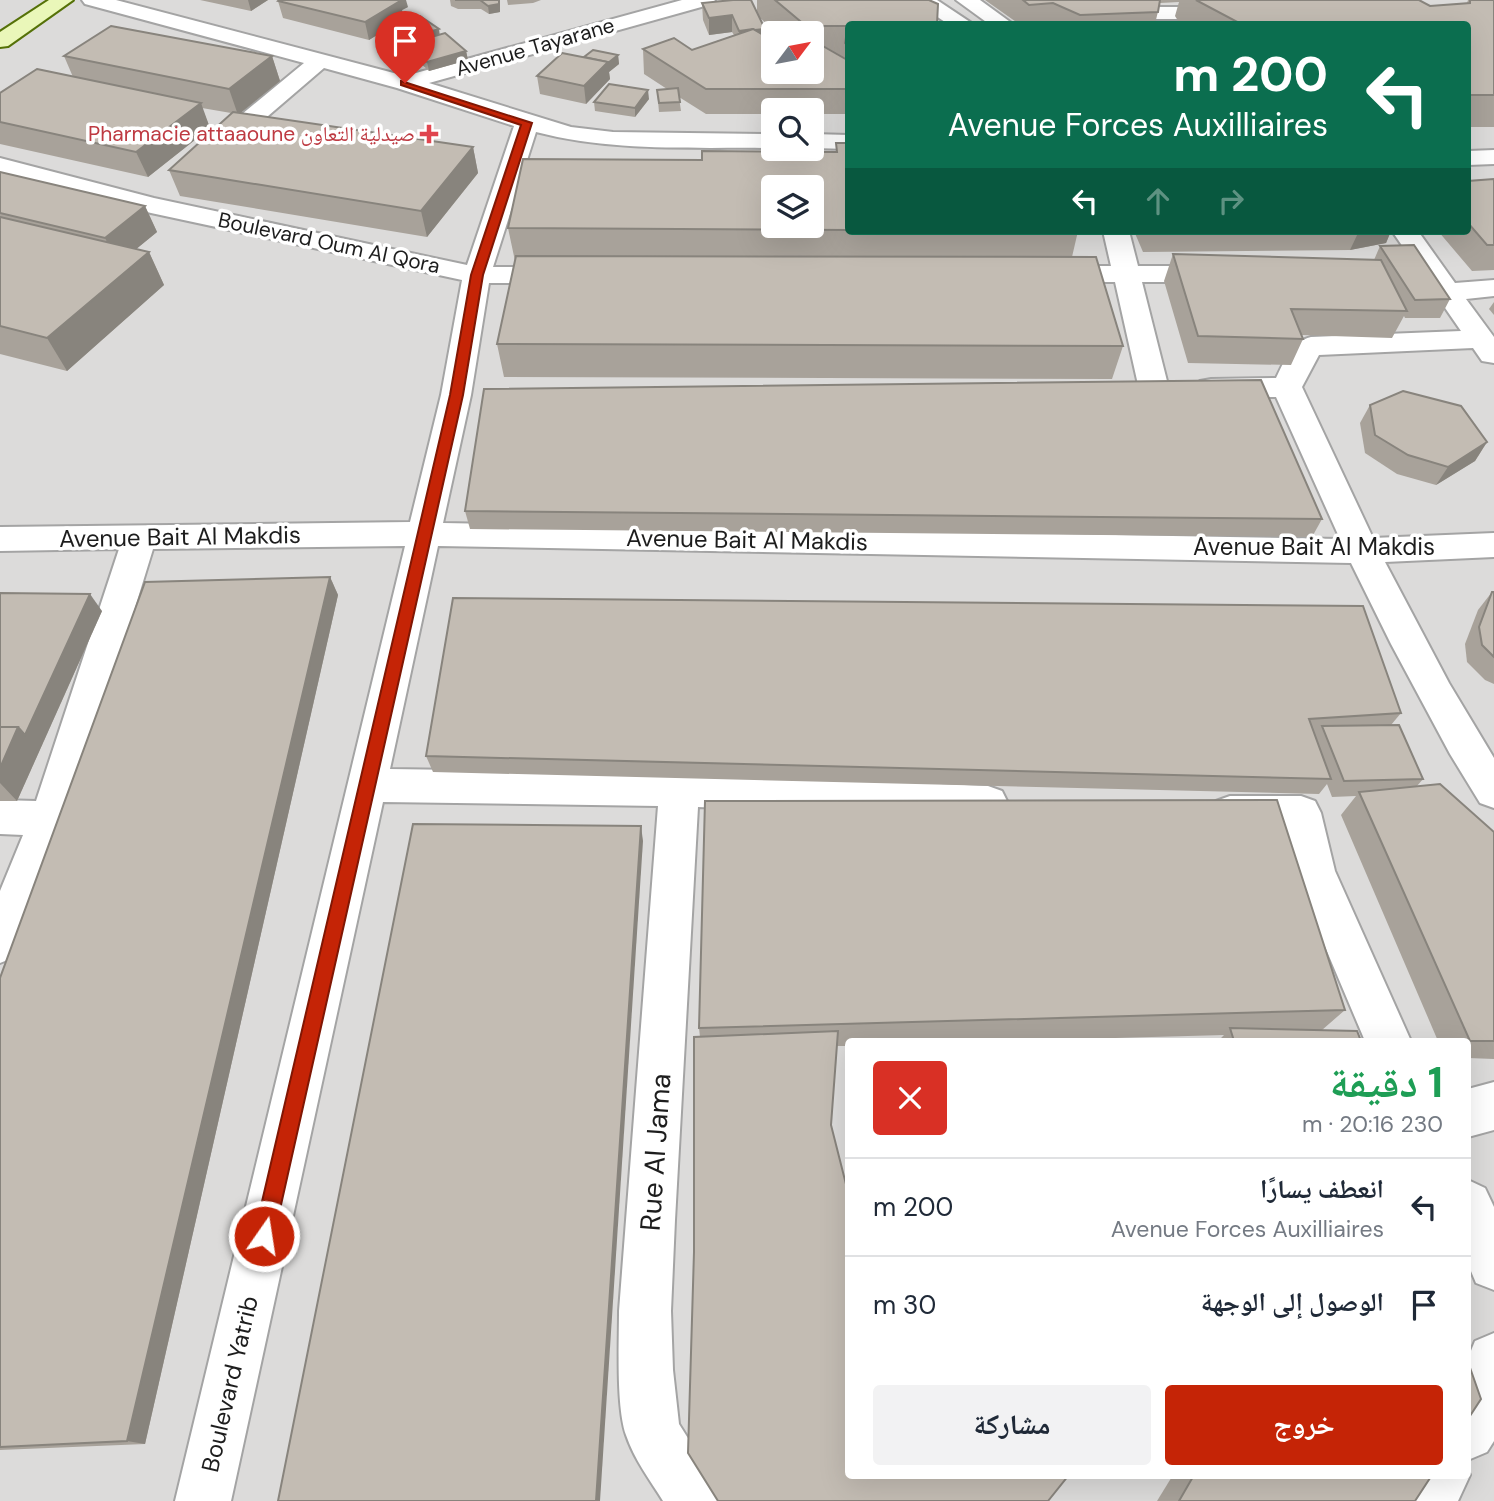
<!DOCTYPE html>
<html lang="ar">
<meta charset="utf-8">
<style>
body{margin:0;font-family:"DM Sans","Noto Naskh Arabic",sans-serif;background:#f2f2f3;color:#1f2937;direction:rtl;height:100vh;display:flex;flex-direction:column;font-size:26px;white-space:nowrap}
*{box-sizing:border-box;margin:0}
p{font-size:23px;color:#747a83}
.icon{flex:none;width:38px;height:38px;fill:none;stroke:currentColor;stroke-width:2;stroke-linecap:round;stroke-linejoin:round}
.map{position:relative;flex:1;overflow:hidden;direction:ltr}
.side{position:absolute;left:845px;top:1038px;width:626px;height:441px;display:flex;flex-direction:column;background:#fff;border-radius:7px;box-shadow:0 7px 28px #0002;direction:rtl}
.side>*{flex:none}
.hud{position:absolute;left:845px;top:21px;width:626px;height:214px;border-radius:7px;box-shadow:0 7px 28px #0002;direction:rtl;background:#0b6e4f;color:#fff;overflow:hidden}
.needle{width:46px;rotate:58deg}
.tools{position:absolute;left:761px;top:21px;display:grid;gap:14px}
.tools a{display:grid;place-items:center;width:63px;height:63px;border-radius:7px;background:#fff;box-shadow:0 7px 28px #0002;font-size:35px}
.pin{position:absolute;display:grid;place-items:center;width:60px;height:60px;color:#fff;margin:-72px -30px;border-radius:50% 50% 50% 0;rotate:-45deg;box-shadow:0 0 7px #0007}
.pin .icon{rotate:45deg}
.me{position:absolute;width:77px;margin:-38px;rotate:13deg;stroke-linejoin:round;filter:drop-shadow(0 0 5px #0008)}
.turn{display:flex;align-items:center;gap:24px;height:147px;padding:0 28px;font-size:32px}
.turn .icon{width:91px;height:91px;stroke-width:2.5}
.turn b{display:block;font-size:49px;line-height:60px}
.lanes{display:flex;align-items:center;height:66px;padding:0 28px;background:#0003;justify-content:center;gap:35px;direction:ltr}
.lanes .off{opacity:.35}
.round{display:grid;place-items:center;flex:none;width:74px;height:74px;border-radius:7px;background:#f2f2f3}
.overview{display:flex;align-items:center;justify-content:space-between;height:119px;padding:0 28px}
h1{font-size:42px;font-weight:700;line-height:52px;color:#1e9e55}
.action{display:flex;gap:14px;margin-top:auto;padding:14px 28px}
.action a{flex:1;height:80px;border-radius:7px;background:#c52406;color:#fff;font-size:28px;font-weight:700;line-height:80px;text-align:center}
.action a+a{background:#f2f2f3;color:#1f2937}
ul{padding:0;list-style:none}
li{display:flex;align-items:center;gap:21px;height:98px;padding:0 28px;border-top:2px solid #e0e1e3}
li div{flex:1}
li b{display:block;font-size:26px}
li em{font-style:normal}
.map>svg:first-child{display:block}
.residential{fill:#dcdbda;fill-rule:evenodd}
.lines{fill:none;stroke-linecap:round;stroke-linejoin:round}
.street-casing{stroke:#a4a4a4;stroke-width:4}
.secondary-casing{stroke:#557108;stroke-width:4}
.street{fill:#fff;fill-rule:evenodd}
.secondary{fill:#eaf7b9;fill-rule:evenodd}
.wall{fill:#a8a29a;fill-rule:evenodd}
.shaded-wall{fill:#88847d}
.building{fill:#c3bcb3;stroke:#88847d;stroke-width:2;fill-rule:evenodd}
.route{fill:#c52406;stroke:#801704;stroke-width:2}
.health-dot{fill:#e0444e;stroke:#fff;stroke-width:2.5}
.labels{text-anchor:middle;stroke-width:7;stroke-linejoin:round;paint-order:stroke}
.far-street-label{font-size:21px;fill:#1d1d1d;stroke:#fff}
.far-health-label{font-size:21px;fill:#be3a42;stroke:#fff;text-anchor:end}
.street-label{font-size:24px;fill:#1d1d1d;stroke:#fff}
.near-street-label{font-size:28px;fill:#1d1d1d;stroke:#fff}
</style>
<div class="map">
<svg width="1494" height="1501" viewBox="0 0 1494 1501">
<rect width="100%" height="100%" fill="#eeece4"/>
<path class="residential" d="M0,0H1494V1501H0ZM849,24H1468V231H849ZM774,33H812V72H774ZM774,110H812V149H774ZM774,187H812V226H774ZM849,1041H1468V1475H849Z"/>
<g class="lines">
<g class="street-casing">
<g id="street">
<path d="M82,0H116L405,76L682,0H715L712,4L429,83L571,127L613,132L774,134V148C694,147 613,152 536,132L493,267H563L573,269L577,275L573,281L563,283H489L471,395L443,523L1340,539L1276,397H1211L1200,395L1196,388L1200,381L1211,379L1276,378C1285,360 1291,342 1311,337L1461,331L1392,231H1418L1455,283L1494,280V296L1466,299L1494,337V363L1482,361L1473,348L1319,355L1302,387L1373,538L1494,533V557L1385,562L1449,683L1494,758V808L1480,803L1450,754L1391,644L1351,563L438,546L390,769L679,773L988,786L1002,791L1008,803L1002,815L988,820L698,807L675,1220L671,1311L673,1370L679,1424L715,1481L723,1501H663C650,1480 634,1459 626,1435C616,1407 619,1343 619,1311L658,806L383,802L231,1501H175L405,546L153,549L70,819L15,957L0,963V891L23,835L0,834V800L36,801L119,549L0,551V527L410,522L441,395L462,280L151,213L0,173V158L154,198L467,265L514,126L397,88L324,68L225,153L216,155L207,153L204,148L207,143L304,63L85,4Z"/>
<polygon points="912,0 937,0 973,24 948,24"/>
<polygon points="956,0 980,0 1013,24 989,24"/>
<polygon points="1127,0 1150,0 1160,7 1227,7 1234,9 1237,13 1234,17 1227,19 1155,19 1148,17"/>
<polygon points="812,134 849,135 849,149 812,148"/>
<polygon points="1494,150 1494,164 1468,165 1468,151"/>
<polygon points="1103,231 1129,231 1138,266 1218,266 1228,268 1232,274 1228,280 1218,282 1142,282 1169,389 1165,396 1154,398 1143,396 1139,389 1115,282 1047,282 1037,280 1033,274 1037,268 1047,266 1111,266"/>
<polygon points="1230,796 1301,796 1315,801 1321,813 1335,871 1411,1041 1365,1041 1293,871 1283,830 1230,830 1216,825 1210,813 1216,801"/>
<polygon points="1494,1082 1494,1130 1468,1137 1468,1089"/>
<polygon points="1468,1180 1485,1188 1494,1207 1494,1290 1476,1283 1468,1264"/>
<polygon points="1494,1333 1494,1441 1487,1452 1468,1460 1468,1358 1475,1341"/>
<polygon points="1468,1471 1470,1475 1458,1501 1398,1501 1410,1475 1468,1475"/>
</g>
</g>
<g class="secondary-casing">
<polygon id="secondary" points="49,0 73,0 8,46 0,47 0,32"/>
</g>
<use href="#street" class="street"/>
<use href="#secondary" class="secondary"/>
</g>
<g class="wall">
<polygon points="200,0 268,0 251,11"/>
<polygon points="450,0 500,0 500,12 489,14 481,9 458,9 451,6"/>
<polygon points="507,0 541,0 533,3 508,5"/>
<path d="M757,0H929L849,24V114H812V110H774V114H706L679,97L681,111L659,112L657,90L667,89L644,74L643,49L692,50L734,35L732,32L709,35L703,20L702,3L757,13ZM760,18L778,33H812V72L765,36Z"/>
<polygon points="985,0 1419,0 1430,6 1467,3 1468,0 1494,0 1494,127 1468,127 1468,24 1180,24 1175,16 1179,2 1160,3 1155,24 1019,24"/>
<polygon points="278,1 408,7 402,10 404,18 393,25 440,35 466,51 468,60 429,71 409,53 408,48 405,49 386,36 385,30 369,40 283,18"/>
<polygon points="618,55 619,64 609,72 610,79 586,104 540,94 537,76 584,57"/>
<polygon points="64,56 272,56 280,81 240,113 473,147 478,173 427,237 180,196 169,170 231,113 202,108 210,128 148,177 0,144 0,93 73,77"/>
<polygon points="649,99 635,117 595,111 594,102"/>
<polygon points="836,143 849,143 849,231 1078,231 1072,257 1123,346 1112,379 504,377 497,344 515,261 508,228 702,160 836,152"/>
<polygon points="0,172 145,206 157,232 136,249 149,252 164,285 67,371 0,354"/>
<polygon points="1494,179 1494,270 1472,271 1438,231 1468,231 1468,181"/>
<polygon points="1134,231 1391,231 1386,243 1350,250 1143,252"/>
<polygon points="1380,246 1450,299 1440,318 1405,318 1404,316 1392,338 1301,335 1303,339 1291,365 1188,363 1164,281 1173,254 1374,260"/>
<polygon points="1494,302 1494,315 1489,309"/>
<polygon points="1370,405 1487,442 1475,461 1436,485 1397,474 1365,453 1360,423"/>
<polygon points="465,511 1322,519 1312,537 470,529"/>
<polygon points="330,577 338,595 145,1444 0,1450 0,978"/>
<polygon points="1492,592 1494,592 1494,684 1485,680 1467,662 1465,644 1478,610"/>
<polygon points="0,593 102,611 17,801 0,801"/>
<polygon points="1401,713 1391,725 1423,779 1417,786 1494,832 1494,1059 1468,1058 1468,1041 1438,1041 1341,815 1356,796 1332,797 1327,784 1319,794 433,772 426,756"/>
<polygon points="1345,1010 1322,1030 1361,1041 1218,1041 1224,1035 1006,1041 849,1041 849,1046 837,1046 831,1125 848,1195 700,1037 699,1028"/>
<polygon points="1173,1475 1432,1475 1415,1501 1157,1501"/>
</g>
<g class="shaded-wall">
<polygon points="248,0 268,0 251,11"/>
<polygon points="392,0 406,0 408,7 402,10 404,18 386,29 384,28 385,30 369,40 365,22"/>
<polygon points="499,0 500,0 500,12 489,14 488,6"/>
<polygon points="732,15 732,32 709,35 709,18"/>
<polygon points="439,29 440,37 407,44 408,48 405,49 402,40"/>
<polygon points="765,29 765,46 740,49 739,31"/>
<polygon points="466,51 468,60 429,71 427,62"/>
<polygon points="618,55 619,64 609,72 610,79 586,104 584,86 608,62"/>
<polygon points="272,56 280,81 238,115 229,89"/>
<polygon points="648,90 649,99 635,117 635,108"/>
<polygon points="201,103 210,128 148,177 136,152"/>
<polygon points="473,147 478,173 427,237 421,211"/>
<polygon points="145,206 157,232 118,264 105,238"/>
<polygon points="1359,231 1391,231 1386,243 1350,250"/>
<polygon points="149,252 164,285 67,371 47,338"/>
<polygon points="1487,442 1475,461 1436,485 1448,467"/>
<polygon points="330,577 338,595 145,1444 127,1441"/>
<polygon points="90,594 102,611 17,801 0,783 0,768 18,727"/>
<polygon points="641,826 643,841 600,1501 596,1501"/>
</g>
<g class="building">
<polygon points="279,0 398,0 400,1 365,22 278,1"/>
<polygon points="455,0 499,0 499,4 488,6 480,0"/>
<polygon points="733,0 751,0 765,29 755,30 753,29 739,31 732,15 709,18 702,3"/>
<polygon points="775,0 929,0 938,4 937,24 849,24 849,46 845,43 848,26 806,26"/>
<polygon points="1023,0 1160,0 1158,12 1080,15 1053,3 1029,5"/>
<polygon points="1196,0 1419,0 1430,6 1470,3 1470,0 1494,0 1494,95 1468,95 1468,24 1241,24"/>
<polygon points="420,16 439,29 402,40 384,28"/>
<polygon points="111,26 272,56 229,89 64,56"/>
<polygon points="753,29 774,41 774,72 812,72 812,48 821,45 849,61 849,89 706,89 643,49 674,38 692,50"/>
<polygon points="445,33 466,51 427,62 407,44"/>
<polygon points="593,50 618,55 608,63 608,62 584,57"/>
<polygon points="562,53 608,62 584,86 537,76"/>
<polygon points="37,69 201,103 136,152 0,122 0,93"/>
<polygon points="609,84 648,90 635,108 594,102"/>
<polygon points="678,88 680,102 659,103 657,90"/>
<polygon points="233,112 473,147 421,211 169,170"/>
<path d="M836,143H849V230L508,228L523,159L702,160V151L837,152ZM774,187H812V226H774Z"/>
<polygon points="0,172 145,206 105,238 0,213"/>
<polygon points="1494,179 1494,245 1487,245 1468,223 1468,181"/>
<polygon points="0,217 149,252 47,338 0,326"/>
<polygon points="994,231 1078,231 1079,232"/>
<polygon points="1414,245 1450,299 1415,300 1380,246"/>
<polygon points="1173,254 1381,260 1407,311 1291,309 1303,339 1198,336"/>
<polygon points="516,256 1096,257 1123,346 497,344"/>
<polygon points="1261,380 1322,519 465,511 484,389"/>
<polygon points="1403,391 1461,406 1487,442 1448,467 1408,455 1375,435 1370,405"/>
<polygon points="330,577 127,1441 0,1447 0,978 145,582"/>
<polygon points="1492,592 1494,592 1494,657 1482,645 1479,627"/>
<polygon points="0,593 90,594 25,735 18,727 0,727"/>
<polygon points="453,598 1363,606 1401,713 1309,719 1331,779 426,756"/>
<polygon points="1399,725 1423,779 1344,781 1322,726"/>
<polygon points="0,727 18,727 0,768"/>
<polygon points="1440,784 1494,832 1494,1041 1470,1041 1359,792"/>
<polygon points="1277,800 1345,1010 699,1028 705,801"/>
<polygon points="413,824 641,826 596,1501 278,1501"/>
<polygon points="1230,1028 1357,1031 1361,1041 1234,1041"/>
<polygon points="838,1031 831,1125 849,1196 849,1475 1067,1475 1068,1476 1048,1501 718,1501 688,1453 694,1252 694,1037"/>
<polygon points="1468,1362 1481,1399 1468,1419"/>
<polygon points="1194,1475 1432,1475 1415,1501 1179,1501"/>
</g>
<polygon class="route" points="401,81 532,123 483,275 463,395 274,1236 271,1243 264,1246 257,1243 254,1236 450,395 471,275 521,125 401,85"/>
<path class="health-dot" d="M425.5 123.5h7v7h7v7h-7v7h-7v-7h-7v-7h7z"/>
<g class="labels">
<g class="far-street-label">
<text transform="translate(535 47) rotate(-16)" y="7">Avenue Tayarane</text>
<text transform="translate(329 243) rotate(12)" y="7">Boulevard Oum Al Qora</text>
</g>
<g class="far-health-label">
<text x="415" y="141">Pharmacie attaaoune صيدلية التعاون</text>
</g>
<g class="street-label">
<text transform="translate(180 537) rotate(-1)" y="8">Avenue Bait Al Makdis</text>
<text transform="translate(747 540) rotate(1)" y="8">Avenue Bait Al Makdis</text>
<text x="1314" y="555">Avenue Bait Al Makdis</text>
<text transform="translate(230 1384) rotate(-77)" y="8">Boulevard Yatrib</text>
</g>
<g class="near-street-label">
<text transform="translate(655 1152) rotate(-86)" y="10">Rue Al Jama</text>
</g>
</g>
</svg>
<div class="tools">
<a><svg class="needle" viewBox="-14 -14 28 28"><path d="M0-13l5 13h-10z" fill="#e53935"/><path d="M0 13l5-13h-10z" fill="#747a83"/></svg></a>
<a><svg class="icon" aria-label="search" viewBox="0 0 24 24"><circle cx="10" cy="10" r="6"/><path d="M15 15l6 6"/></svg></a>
<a><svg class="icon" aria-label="layers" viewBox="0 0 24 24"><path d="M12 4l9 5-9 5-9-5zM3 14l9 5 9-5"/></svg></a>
</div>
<div class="pin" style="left:405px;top:83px;background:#d93025"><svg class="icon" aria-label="arrive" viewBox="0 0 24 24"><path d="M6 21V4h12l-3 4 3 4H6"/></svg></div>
<svg class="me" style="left:264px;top:1236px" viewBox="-20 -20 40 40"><circle r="17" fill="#c52406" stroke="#fff" stroke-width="3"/><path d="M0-11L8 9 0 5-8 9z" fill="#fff"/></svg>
<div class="hud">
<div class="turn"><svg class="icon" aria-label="left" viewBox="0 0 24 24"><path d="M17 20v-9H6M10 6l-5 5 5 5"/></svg><div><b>200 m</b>Avenue Forces Auxilliaires</div></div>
<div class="lanes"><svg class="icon" aria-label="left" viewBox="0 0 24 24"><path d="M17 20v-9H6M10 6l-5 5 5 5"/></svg><svg class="icon off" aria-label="ahead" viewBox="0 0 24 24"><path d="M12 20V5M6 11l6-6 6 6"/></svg><svg class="icon off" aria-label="right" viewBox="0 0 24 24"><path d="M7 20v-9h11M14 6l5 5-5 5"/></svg></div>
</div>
<section class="side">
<div class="overview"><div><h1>1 دقيقة</h1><p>230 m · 20:16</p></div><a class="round" style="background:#d93025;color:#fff"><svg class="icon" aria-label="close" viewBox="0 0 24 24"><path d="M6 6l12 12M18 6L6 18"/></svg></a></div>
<ul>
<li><svg class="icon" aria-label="left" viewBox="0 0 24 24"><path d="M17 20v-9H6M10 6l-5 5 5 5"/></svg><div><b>انعطف يسارًا</b><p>Avenue Forces Auxilliaires</p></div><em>200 m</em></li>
<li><svg class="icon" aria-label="arrive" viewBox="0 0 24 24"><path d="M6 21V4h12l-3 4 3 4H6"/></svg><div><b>الوصول إلى الوجهة</b></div><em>30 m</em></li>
</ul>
<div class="action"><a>خروج</a><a>مشاركة</a></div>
</section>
</div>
